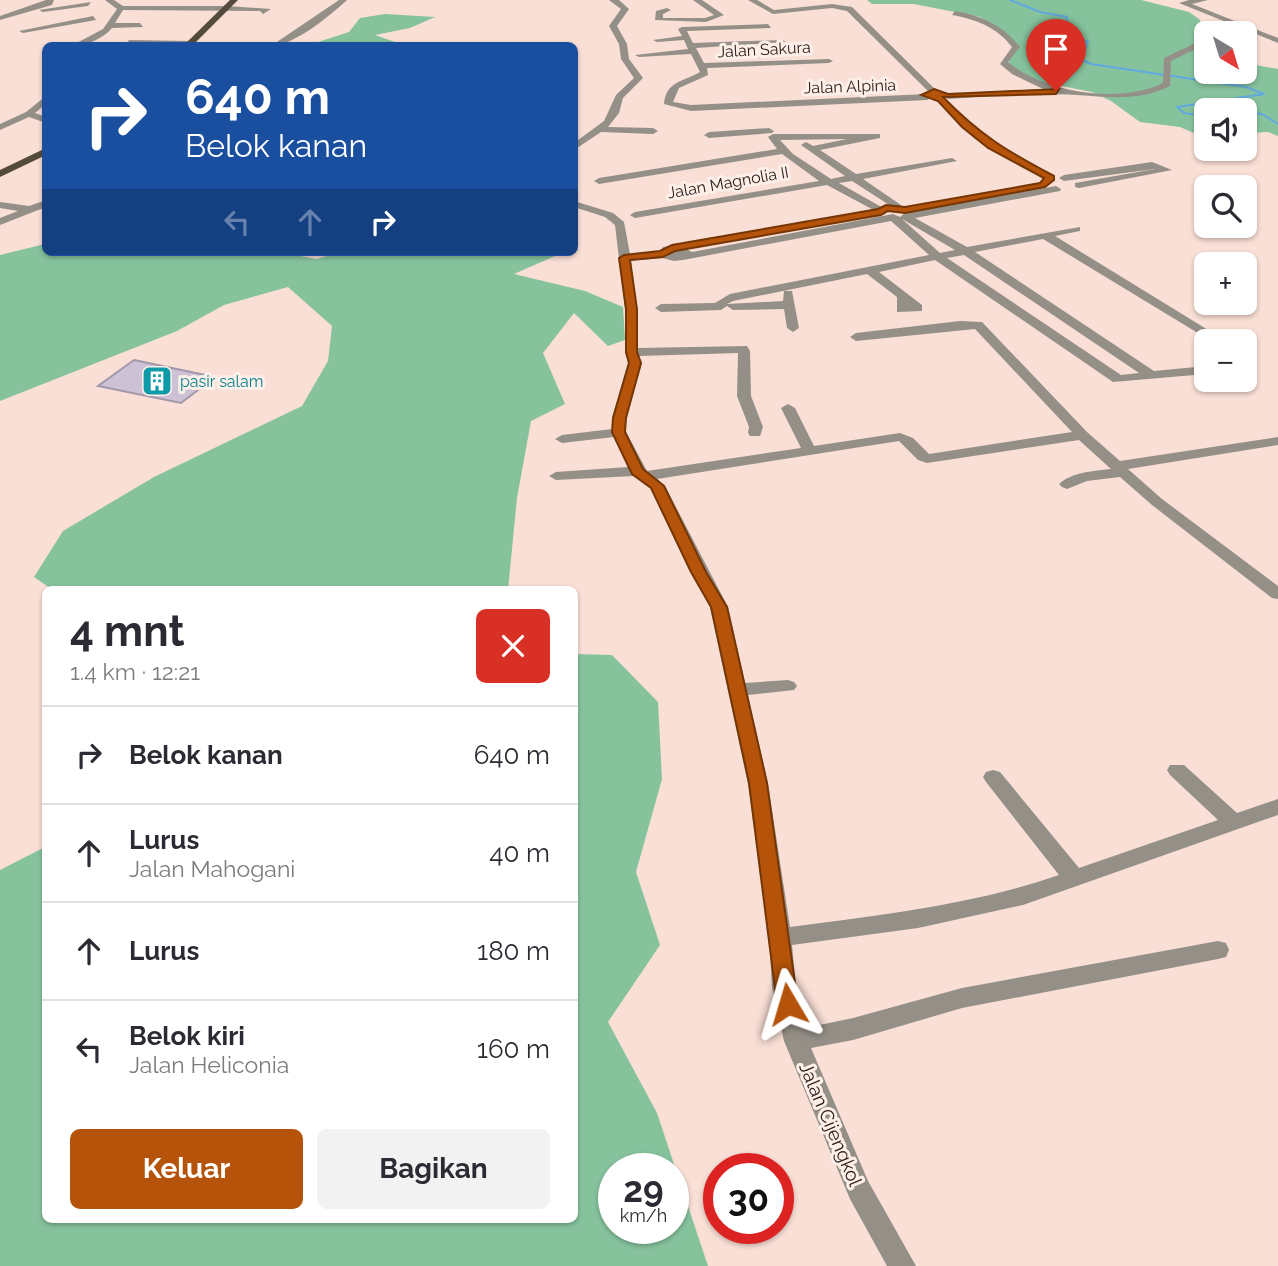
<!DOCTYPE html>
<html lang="id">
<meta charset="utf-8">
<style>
body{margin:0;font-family:Raleway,sans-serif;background:#f2f2f3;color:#2b2b33;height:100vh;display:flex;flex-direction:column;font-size:26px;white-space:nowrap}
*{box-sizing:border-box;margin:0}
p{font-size:23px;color:#7c7c81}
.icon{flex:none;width:38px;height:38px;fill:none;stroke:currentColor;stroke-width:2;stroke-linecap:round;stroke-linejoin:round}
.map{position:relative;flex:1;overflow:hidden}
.panel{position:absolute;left:42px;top:586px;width:536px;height:637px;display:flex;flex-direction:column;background:#fff;border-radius:10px;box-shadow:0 2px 5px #0004}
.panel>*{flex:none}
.top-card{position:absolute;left:42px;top:42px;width:536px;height:214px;border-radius:10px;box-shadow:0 2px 5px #0004;background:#1a4fa0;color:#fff;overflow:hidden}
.needle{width:46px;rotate:142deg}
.buttons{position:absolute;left:1194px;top:21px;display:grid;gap:14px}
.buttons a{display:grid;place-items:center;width:63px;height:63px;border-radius:10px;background:#fff;box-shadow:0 2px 5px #0004;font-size:35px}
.speed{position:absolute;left:598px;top:1153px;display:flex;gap:14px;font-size:35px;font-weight:700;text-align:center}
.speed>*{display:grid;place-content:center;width:91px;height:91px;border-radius:50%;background:#fff;box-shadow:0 2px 5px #0004;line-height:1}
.speed small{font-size:18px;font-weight:400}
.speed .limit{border:10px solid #d22;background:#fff;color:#111}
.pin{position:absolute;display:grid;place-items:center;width:60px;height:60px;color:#fff;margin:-72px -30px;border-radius:50% 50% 50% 0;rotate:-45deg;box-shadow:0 0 7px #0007}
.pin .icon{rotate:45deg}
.me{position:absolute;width:77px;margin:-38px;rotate:353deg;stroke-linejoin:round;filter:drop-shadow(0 0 5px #0008)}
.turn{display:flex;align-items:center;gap:24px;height:147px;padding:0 28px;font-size:32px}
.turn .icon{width:91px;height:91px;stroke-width:2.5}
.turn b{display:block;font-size:49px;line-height:60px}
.lanes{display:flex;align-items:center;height:66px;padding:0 28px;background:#0003;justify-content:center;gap:35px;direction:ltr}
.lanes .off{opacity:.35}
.round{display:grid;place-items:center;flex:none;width:74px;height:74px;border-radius:10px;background:#f2f2f3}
.summary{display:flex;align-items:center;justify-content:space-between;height:119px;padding:0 28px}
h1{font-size:42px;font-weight:700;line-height:52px}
.primary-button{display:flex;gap:14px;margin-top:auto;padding:14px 28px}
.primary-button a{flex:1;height:80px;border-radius:10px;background:#b45309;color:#fff;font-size:28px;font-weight:700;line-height:80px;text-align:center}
.primary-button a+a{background:#f2f2f3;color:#2b2b33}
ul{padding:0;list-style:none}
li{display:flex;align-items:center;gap:21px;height:98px;padding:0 28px;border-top:2px solid #e1e1e2}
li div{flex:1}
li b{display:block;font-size:26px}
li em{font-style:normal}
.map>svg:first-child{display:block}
.green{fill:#86c39d;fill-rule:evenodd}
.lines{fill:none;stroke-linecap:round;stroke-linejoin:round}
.stream{stroke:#61a9e0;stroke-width:2}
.building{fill:#cdc1d5;stroke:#a397aa;stroke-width:2}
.minor{fill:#959087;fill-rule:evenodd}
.major{fill:#544b3c;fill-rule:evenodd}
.route{fill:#b45309;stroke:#753606;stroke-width:2}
.labels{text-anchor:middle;stroke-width:6;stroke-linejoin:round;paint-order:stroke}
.far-street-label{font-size:16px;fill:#2c221f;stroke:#feefe9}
.far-culture-label{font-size:16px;fill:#0d838f;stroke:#feefe9;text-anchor:start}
.street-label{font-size:19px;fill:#2c221f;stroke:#feefe9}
</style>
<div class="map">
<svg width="1278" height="1266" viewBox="0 0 1278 1266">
<rect width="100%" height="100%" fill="#f9dfd5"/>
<g class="green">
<polygon points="867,0 1141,0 1189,12 1199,19 1207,33 1206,72 1244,72 1244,63 1278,69 1278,136 1268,132 1250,133 1244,146 1244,110 1206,110 1206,143 1200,143 1201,136 1180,127 1140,122 1111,101 1092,92 1036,81 1010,67 1008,56 1018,47 1001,30 980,17 914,4 872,4"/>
<polygon points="385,14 435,17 410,28 375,35 395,42 445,45 309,45 349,32 360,18"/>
<polygon points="45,244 46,252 279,252 316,259 342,252 564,252 514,274 585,291 623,307 625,340 608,346 574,313 543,353 565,404 531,421 517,498 508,590 53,590 34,577 63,531 154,477 302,406 328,361 332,326 288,287 224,305 177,331 0,401 0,255"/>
<path d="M574,654L612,655L658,702L662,779L636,872L660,945L608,1022L657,1113L708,1266H0V870L45,847L46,1220H574ZM614,1169H674V1228H614Z"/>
</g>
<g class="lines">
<g class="stream">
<polyline points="1010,0 1040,12 1067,17 1065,32 1088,42 1086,48 1074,56 1091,64 1246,87 1264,94 1177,107 1184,113 1206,116"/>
<polyline points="1244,112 1262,114 1278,124"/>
</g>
</g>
<polygon class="building" points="134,360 215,377 181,403 98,386"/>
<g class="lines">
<g class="minor">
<polygon points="46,0 54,0 52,5 0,20 0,16"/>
<path d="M105,0H114L123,6H227L271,9L263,14L260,11L123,10L115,23H140L143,27L112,28C103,39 85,46 71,46L103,29L117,9Z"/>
<path d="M339,0H347C331,15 293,46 271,46Z"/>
<polygon points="609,0 619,0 629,9 617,26 627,44 629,59 643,78 623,98 619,113 608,127 653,128 658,131 653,134 601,132 574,150 574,143 604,121 616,95 634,78 621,59 619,44 609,26 621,9"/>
<polygon points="693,0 702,0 724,15 706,22 655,20 656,11 667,8 671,10 663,14 663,18 705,18 714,15"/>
<polygon points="748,0 757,0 774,10 832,4 852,7 938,92 931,94 847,11 832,8 773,14"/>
<polygon points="1189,0 1208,0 1192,4 1278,38 1278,43 1179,3"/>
<polygon points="91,2 88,6 43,12 39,10"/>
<path d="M955,11C981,15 1004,26 1020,47L1008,62C1044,92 1119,105 1163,83L1164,58L1206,38V44L1171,61L1170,86C1132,105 1093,94 1052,94C1017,93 983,97 948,99L944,96L945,94L1043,89L1012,74L1000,64L1012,47C997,27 975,19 952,15Z"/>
<polygon points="93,16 96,20 23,33 19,31"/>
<path d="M768,24L771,28L687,31L693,43L782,40L786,42L696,48L704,63L829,59L833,61L829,63L707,68L708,75L679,88L673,102L691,105L927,94L931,97L927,100L691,111L664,104C666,81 683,82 700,72L691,54L639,57L635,55L688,49L684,40L657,42L653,40L682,36L678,29L682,27Z"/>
<polygon points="129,40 189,41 193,43 189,45 126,44"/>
<polygon points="46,96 46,104 35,113 46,117 46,123 29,117 0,130 0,124 26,112"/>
<polygon points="937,97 943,97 981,135 1055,176 1055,180 1047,180 975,139 937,101"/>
<polygon points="769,128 774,131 772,133 709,138 704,135 709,132"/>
<path d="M773,134H880V138L820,150L856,174L952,158L957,161L863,179L901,205L902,207L897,210L852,181L839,183L885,209L886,211L881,214L827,185L635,218L630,215L635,212L819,181L782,154L599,184L594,181L599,178L777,149L768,137ZM847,139L813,146L806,142L801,145L845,176L831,179L793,154L780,140Z"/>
<polygon points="1152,162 1172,170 1079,188 1075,187 1075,183 1155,169 1064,181 1059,178 1064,175"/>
<path d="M1056,186L1061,189L1060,191L915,218L967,247L1080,227V231L1055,236L1226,341H1211L1043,239L975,252L1154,371L1206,366V374L1113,382L935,260L879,272L922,305V311L897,312V297L867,274L733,301L727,304L783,301L784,291H792L799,328L793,332L787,328L784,309L733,310L727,306L721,310L661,312L655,308L661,304L715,303L730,294L929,255L891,221L683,260L674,261L662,258L630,261L637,309V348L747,346L750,351L751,396L763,427L760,436H750L748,433L749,427L737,396L738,353L639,356L642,363L626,418V432L647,471L801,448L781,408L788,404L795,408L814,446L900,433L913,438L929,454L1072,432L975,329L856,341L850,337L856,333L960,321L982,322L1087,432L1120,461L1278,437V445L1128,469L1162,499L1278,586V599L1272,598L1152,505L1120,477L1087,481L1067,489L1062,487L1059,484C1072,472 1094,471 1111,469L1079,440L927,463L918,460L899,441L657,479L665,486L728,607L745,683L788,680L794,682L797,686L794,690L748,695L768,784L790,927C881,915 972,905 1059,875L986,782L983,777L986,772L993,770L1000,772L1079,868L1218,820L1170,775L1167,770L1170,765H1184L1237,813L1278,799V815L1023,905L918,928L792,945L796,987L805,1028L853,1018L962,988L1218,941L1226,943L1229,950L1226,957L1218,959L962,1008L853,1040L811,1048L868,1181L916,1266H887L850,1199L784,1041L772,987L769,937L748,784L710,607L651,488L634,476L556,480L549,476L556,472L628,467L614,437L562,443L555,439L562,435L612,429V418L628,363L625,352V309L615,225L605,217L574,207V201L613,213L624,222L630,254L660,251L663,247L679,245L692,252L893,214L900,217L905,213ZM902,219L955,250L940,253ZM964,255L1139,373L1121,375L947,258Z"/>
<polygon points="46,200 46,207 0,225 0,218 18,211 0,208 0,202 29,206"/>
<polygon points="1244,352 1257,363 1244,370"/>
</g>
<g class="major">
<polygon points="230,0 238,0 192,46 183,46"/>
<polygon points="46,148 46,155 0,177 0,170"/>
</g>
</g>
<path class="route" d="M934,89L948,94L1059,89L1056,94L943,97C981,136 1007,151 1054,176V180L1045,187L905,213L888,211L881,215L675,251L663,257L630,260L637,309V352L641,363L626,418L625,432L643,469L664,486L706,572L727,607L767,783L798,1004L795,1011L788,1014L780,1011L777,1004L749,783L711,607L691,572L651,488L632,474L612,432L613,418L629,363L626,352V309L619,258L624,255L660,251L672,245L878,209L886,205L905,207L1040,183L1044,178L988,148L962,127L938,101L921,95Z"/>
<defs>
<g id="building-square" transform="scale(1.575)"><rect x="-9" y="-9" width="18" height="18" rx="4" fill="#0f9aa8" stroke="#feefe9"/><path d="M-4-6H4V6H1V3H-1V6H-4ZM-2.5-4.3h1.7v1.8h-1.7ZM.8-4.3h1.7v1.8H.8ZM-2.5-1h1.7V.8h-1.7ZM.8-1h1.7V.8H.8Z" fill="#fff"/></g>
</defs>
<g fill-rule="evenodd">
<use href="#building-square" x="157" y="381"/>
</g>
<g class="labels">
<g class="far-street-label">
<text transform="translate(764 49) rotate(-3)" y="6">Jalan Sakura</text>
<text transform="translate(850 86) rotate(-2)" y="6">Jalan Alpinia</text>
<text transform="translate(728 182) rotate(-10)" y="6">Jalan Magnolia II</text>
</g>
<g class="far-culture-label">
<text x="180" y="387">pasir salam</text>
</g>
<g class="street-label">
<text transform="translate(831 1124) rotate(67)" y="7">Jalan Cijengkol</text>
</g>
</g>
</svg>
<div class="buttons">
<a><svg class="needle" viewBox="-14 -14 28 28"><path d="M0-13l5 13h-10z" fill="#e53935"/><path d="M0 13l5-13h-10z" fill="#7c7c81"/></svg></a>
<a><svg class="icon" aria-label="sound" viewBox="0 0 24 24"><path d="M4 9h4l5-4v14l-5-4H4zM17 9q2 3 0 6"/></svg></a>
<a><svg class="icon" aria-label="search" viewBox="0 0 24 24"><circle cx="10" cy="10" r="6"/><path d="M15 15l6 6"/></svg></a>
<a>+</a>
<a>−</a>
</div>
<div class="speed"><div>29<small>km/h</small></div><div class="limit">30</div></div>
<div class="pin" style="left:1056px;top:91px;background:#d93025"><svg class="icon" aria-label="arrive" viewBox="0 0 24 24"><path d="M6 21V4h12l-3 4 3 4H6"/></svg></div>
<svg class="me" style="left:788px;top:1004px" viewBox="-20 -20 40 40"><path d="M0-17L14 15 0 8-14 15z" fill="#b45309" stroke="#fff" stroke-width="4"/></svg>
<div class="top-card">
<div class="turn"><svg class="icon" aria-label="right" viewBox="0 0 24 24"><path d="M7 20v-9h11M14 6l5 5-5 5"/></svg><div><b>640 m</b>Belok kanan</div></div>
<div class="lanes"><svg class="icon off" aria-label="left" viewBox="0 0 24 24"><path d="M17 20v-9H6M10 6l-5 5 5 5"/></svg><svg class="icon off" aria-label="ahead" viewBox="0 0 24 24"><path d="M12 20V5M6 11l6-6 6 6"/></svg><svg class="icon" aria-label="right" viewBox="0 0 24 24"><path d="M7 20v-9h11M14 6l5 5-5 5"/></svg></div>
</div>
<section class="panel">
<div class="summary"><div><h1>4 mnt</h1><p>1.4 km · 12:21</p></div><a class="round" style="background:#d93025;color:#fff"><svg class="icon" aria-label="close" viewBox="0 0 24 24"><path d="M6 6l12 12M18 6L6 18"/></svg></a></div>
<ul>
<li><svg class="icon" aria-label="right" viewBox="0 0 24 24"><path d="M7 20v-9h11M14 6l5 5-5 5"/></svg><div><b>Belok kanan</b></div><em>640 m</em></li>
<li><svg class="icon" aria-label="ahead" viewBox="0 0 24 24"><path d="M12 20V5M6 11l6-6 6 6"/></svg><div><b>Lurus</b><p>Jalan Mahogani</p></div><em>40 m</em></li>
<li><svg class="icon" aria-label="ahead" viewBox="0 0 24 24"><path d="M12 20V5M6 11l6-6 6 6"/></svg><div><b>Lurus</b></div><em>180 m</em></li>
<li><svg class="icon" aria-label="left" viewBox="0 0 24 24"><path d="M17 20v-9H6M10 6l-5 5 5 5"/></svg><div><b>Belok kiri</b><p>Jalan Heliconia</p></div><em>160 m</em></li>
</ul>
<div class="primary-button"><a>Keluar</a><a>Bagikan</a></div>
</section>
</div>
